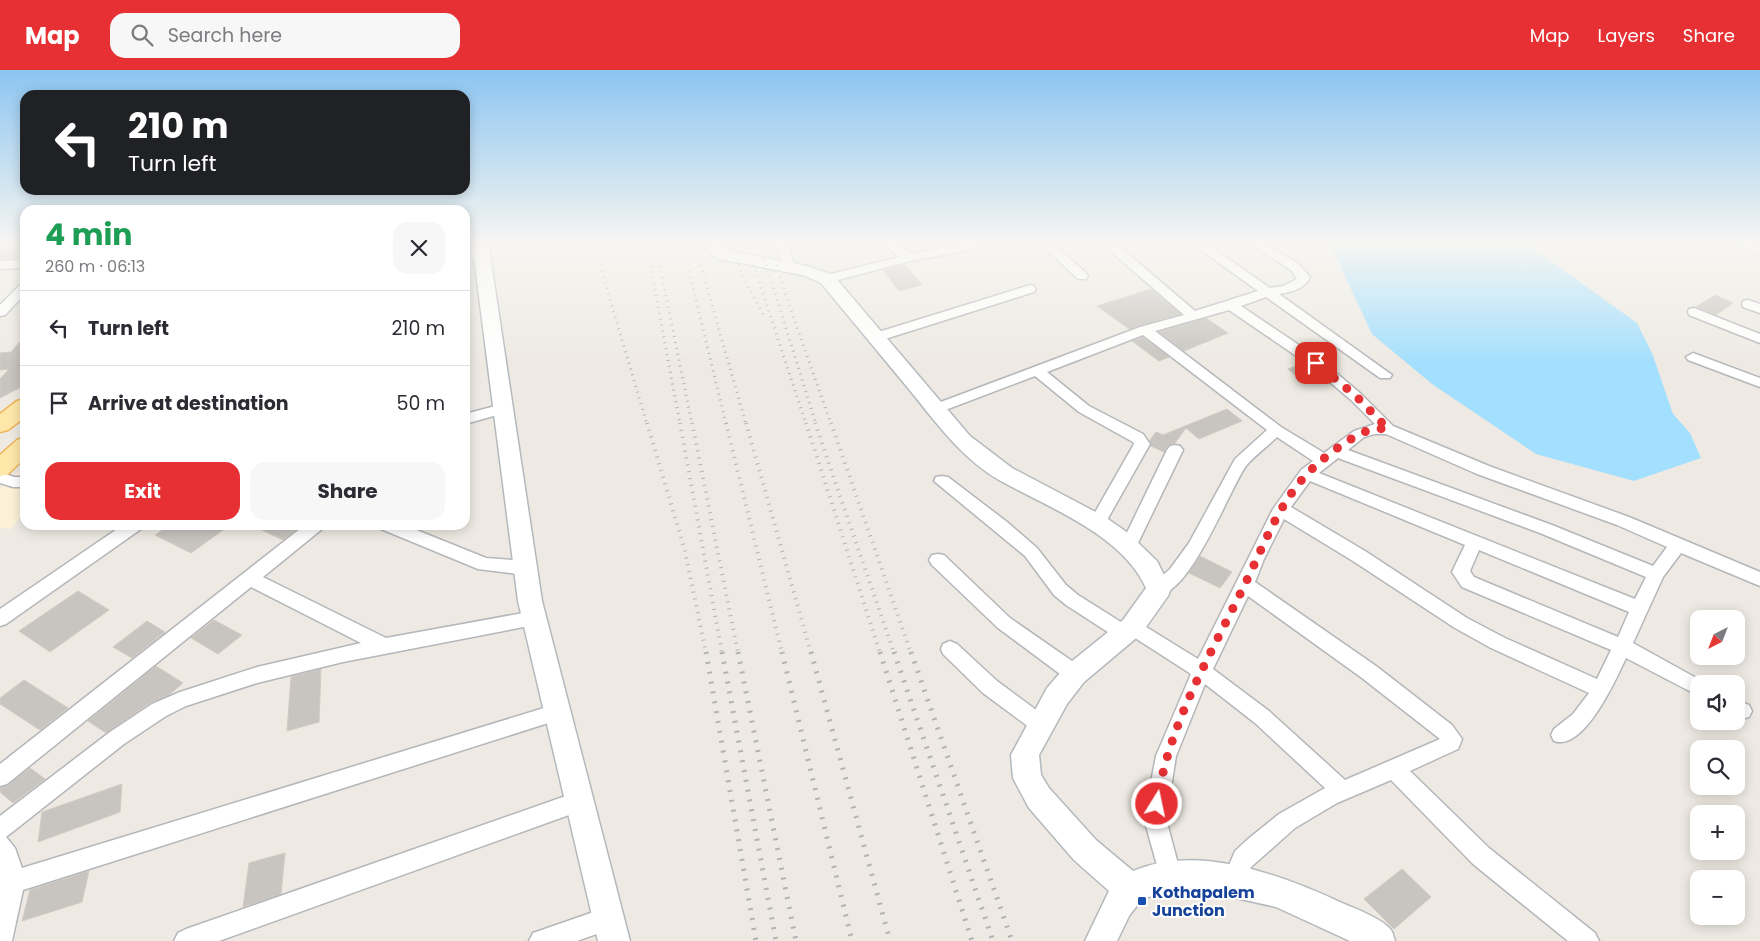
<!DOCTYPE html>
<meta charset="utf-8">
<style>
body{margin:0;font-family:Poppins,sans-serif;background:#f7f7f7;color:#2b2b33;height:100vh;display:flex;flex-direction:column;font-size:19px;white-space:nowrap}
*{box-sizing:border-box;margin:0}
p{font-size:16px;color:#7c7c81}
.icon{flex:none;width:28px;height:28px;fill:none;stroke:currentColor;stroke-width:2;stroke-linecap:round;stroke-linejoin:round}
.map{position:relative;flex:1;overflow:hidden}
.panel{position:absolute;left:20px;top:135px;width:450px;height:325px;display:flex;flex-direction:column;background:#fff;border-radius:15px;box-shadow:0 2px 12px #0003}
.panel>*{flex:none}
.hud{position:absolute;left:20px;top:20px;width:450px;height:105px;border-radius:15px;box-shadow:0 2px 12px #0003;background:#202124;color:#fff;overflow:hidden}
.needle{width:32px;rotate:222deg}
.fabs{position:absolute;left:1690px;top:540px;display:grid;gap:10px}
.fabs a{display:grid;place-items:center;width:55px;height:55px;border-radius:10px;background:#fff;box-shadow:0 2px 12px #0003;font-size:25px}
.pin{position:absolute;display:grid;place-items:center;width:42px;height:42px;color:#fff;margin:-21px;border-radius:10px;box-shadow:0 2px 8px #0006}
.me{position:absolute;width:55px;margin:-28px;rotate:10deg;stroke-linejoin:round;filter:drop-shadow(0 0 4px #0008)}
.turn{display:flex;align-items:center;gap:18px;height:105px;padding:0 25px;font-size:22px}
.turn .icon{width:65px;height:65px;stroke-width:2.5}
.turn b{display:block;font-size:35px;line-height:42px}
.round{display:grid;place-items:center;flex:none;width:52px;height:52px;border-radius:15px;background:#f7f7f7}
.summary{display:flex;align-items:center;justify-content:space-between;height:85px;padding:0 25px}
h1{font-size:30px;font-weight:700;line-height:38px;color:#1e9e55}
.action{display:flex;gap:10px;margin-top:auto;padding:10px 25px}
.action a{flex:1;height:58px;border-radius:15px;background:#e73034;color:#fff;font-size:20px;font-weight:700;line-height:58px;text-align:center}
.action a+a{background:#f7f7f7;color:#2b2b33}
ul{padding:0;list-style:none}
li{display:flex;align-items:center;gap:15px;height:75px;padding:0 25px;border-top:1px solid #e1e1e2}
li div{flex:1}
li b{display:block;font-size:19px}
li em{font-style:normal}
header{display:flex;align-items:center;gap:30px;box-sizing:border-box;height:70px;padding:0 25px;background:#e73034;color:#fff}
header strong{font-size:24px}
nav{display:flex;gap:28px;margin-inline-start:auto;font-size:18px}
.search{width:350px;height:45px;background:#f7f7f7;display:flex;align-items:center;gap:12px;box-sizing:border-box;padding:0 18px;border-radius:15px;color:#7c7c81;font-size:19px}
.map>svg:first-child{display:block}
.commercial{fill:#fdf1d8}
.water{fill:#a3dffe}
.building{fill:#c8c5c0;stroke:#d2cbc1}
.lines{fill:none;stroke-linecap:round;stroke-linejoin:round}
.street-casing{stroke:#b4b6ba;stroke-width:3}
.secondary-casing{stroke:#b4b9bd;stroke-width:3}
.primary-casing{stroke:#efb75a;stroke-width:3}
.street{fill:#fff;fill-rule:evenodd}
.secondary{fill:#fff;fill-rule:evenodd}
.primary{fill:#fee7a8;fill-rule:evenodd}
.rail-far2{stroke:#b2b3b3;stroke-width:3;stroke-dasharray:1 5;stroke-linecap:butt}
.rail-far1{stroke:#b2b3b3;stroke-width:4;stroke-dasharray:1 6;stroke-linecap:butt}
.rail{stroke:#b2b3b3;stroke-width:5;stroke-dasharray:2 8;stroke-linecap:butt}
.route{stroke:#e73034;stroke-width:9;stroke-dasharray:0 16.2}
.transit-dot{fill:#1a4fb4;stroke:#fff;stroke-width:2}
.labels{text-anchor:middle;stroke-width:4;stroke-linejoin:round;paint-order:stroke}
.near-transit-label{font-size:16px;font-weight:bold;fill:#164399;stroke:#fff;text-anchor:start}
</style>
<header>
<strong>Map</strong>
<div class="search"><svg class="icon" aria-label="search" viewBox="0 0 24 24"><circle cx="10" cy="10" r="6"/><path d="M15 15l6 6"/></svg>Search here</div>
<nav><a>Map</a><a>Layers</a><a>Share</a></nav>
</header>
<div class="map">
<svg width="1760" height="871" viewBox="0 0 1760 871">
<rect width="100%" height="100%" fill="#eeeae3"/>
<polygon class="commercial" points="25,396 25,442 11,459 0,458 0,418"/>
<polygon class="water" points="1329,172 1524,172 1637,253 1652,283 1673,344 1690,363 1701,388 1634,411 1536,384 1432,314 1372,264"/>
<g class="building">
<polygon points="25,173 25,185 21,188 0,189 0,174"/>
<polygon points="905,195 922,215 899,221 883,200"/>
<polygon points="1151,219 1180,244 1129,259 1097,236"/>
<polygon points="1715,225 1733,233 1716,245 1696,237"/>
<polygon points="1206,248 1228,263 1184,281 1159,262"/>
<polygon points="25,266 25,315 0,328 0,309 9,299 0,300 0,283 11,282"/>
<polygon points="1143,267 1169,287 1159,291 1132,271"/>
<polygon points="1304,293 1310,297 1318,304 1301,310 1288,299"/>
<polygon points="1227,339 1242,351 1199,369 1186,358 1175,373 1168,375 1164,382 1151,376 1150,370 1156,362 1163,365"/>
<polygon points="170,455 230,455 191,483 155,465"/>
<polygon points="251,455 302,455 283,470"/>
<polygon points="1200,486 1232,502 1220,518 1189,503"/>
<polygon points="78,521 109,540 50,582 19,561"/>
<polygon points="214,550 242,565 218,584 191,568"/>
<polygon points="147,551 165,562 132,588 113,577"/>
<polygon points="156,596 183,613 169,625 151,632 106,663 88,651"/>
<polygon points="321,599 319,652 287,661 291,607"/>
<polygon points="24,610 68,638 40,660 0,634 0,628"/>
<polygon points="30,698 45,709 13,733 0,722 0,718 8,715"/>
<polygon points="122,714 120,742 38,772 42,742"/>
<polygon points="285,783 281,824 243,837 249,793"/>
<polygon points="1402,799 1431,827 1394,859 1364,829"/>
<polygon points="89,801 82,832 22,851 30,820"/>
</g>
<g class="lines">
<g class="street-casing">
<g id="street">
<polygon points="774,172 786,172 795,197 793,200 785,200"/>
<polygon points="880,172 894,172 911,184 969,172 995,172 989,176 910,191 827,213 821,209 823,206 899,187"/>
<polygon points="1038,172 1051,172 1086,203 1088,206 1086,209 1078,209"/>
<path d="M1100,172H1114L1195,241L1258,221L1190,172H1204L1270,218L1283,216L1297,209L1291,200L1247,172H1262L1299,194L1310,207C1305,219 1291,222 1279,224L1392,305L1390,308H1380L1266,227L1241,236L1321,290L1361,324L1393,356L1489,396L1629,447L1760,502V516L1681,483L1663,507L1633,573L1707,614H1699V626L1626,588C1616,609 1584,682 1554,671L1551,665L1554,659L1573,644L1589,623L1491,578L1455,558L1353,491L1284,449L1264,489L1255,512L1376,596L1452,655L1462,669L1458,679L1410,701L1489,778L1595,863L1599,871H1568L1473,794L1391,710L1337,733L1295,758L1251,797L1242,818L1234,821L1226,818L1223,810L1235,781L1248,769L1279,744L1325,718L1255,653L1205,614L1176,686L1166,749L1181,805L1178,813L1170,816L1162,813L1144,749L1156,686L1191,604L1132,566L1124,570L1117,568L1066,535L1054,525L1025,486L934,411L936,407L942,406L948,407L1007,452L1037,478L1066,515L1078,525L1124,554L1132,550L1138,552L1198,589L1273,439L1301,400L1313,391L1277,367C1267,377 1254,386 1246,396C1229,419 1187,535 1153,524L1150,519L1153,514L1170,499L1189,473L1235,389L1267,360L1143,265L1047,302L1089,336L1143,364L1150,374L1103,457L1097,459L1091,457L1089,453L1134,374L1133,372L1079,342L1035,306L940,342H930L928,339L930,336L1140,257L1184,245ZM1229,240L1311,296L1351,330L1375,354L1354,361L1324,383L1281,357L1155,261ZM1375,364H1386L1477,404L1617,455L1667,477L1653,496L1552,455L1348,380L1364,367ZM1338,388L1540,463L1646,507L1635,529L1319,403ZM1310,411L1465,475L1452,502L1462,517L1611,580L1597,609L1505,568L1467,548L1365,481L1291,437ZM1479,480L1629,542L1618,567L1474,507L1470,501ZM1248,526L1362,608L1440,669L1345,710L1269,641L1213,599Z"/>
<polygon points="1732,172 1749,172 1760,178 1760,186"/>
<polygon points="481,180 485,181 487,184 485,187 465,190 465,182"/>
<polygon points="25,190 25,198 0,199 0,191"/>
<polygon points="25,213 25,224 5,245 0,246 0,235 21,214"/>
<polygon points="1030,215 1034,216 1036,219 1034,222 882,270 877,271 870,267 872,264"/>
<polygon points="1748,230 1760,234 1760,243 1743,237 1742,234 1743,231"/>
<polygon points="1694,238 1760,264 1760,273 1689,245 1688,242 1689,239"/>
<polygon points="1693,283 1760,308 1760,317 1688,290 1686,287"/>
<polygon points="503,334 508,336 510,339 508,342 465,354 465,344"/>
<polygon points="1175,375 1180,376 1183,380 1137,475 1135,479 1129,481 1123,479 1121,475 1167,380 1170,376"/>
<polygon points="0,402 14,407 25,407 25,417 13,417 0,413"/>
<polygon points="123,455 143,455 141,459 6,554 0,556 0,539"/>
<polygon points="305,455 324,455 322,459 263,507 386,568 534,541 540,543 543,548 540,553 534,555 343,592 257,613 186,636 166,646 124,674 6,767 15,778 22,798 557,634 564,636 567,642 564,648 23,820 12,871 0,871 0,746 110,662 152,634 180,622 257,597 361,573 251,517 7,714 0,716 0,694"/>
<polygon points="379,455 404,455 486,488 525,491 531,493 534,498 531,503 525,505 478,499 381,459"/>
<polygon points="938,484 944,485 1010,548 1082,598 1085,604 1082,610 1075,612 1068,610 998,558 932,495 929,490 932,485"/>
<polygon points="950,571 957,574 997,611 1047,648 1050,654 1047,660 1040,663 1033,660 983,623 943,584 941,579 943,574"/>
<polygon points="1736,630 1749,635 1752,641 1749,647 1742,649 1736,647"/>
<polygon points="580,721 588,724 591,731 588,738 580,741 219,871 174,871 178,863 186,859"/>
<polygon points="608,837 616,841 620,849 616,857 577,871 529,871 533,863"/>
</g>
</g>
<g class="secondary-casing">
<g id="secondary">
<polygon points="472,172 488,172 542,531 630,871 598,871 518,531"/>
<path d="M706,172H722L725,178L730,181L807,196L833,205L970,366L1012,398L1105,447L1128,463L1157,491L1171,519L1168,526L1141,564L1084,612L1067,634L1039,685L1041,705L1049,718L1096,770L1133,801C1197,773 1282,805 1342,833C1354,838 1383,849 1391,860C1393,863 1394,868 1395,871H1350L1276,837L1223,825L1182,821L1162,823L1142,829L1129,846L1117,871H1085L1109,821L1074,790L1029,738L1013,708L1011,685L1047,618L1066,596L1123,550L1146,518C1122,464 1047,437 999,410C961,388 935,351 908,318C879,283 850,248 821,213L803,205L719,189L712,185Z"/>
</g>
</g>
<g class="primary-casing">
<g id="primary">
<polygon points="25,329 25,347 8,360 0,362 0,344 17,331"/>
<polygon points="25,367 25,388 8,404 0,406 0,385 17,370"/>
</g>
</g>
<use href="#street" class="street"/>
<use href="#secondary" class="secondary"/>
<use href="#primary" class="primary"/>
<g class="rail-far2">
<polyline points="593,172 647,354"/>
<polyline points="646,172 680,354"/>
<polyline points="655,172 692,354"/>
<polyline points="682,172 726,354"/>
<polyline points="694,172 746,354"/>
<polyline points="731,172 742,205 765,248"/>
<polyline points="746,172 806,354"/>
<polyline points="759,172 816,354"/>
<polyline points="770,172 786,226 831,354"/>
</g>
<g class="rail-far1">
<polyline points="647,353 685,481 706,583"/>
<polyline points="680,353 722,583"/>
<polyline points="692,353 738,583"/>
<polyline points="726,353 782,583"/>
<polyline points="746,353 811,583"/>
<polyline points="806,353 880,583"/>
<polyline points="815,353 894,583"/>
<polyline points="831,353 911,583"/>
</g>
<g class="rail">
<polyline points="706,582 756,871"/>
<polyline points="722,582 776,871"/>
<polyline points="738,582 796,871"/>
<polyline points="782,582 852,871"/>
<polyline points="811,582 890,871"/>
<polyline points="880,582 972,871"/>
<polyline points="894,582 993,871"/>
<polyline points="911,582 1012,871"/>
</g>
</g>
<linearGradient id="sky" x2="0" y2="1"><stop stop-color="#8cc5f1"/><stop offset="0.59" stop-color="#f7f6f2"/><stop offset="1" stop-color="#f7f6f2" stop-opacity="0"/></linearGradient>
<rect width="1760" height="294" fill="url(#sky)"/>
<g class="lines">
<path class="route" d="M1157,734C1168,655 1210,586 1244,516C1263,478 1277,436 1307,404C1321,389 1353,364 1373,359C1377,358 1383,359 1388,359L1356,326L1316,293"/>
</g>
<rect class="transit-dot" x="1137" y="826" width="10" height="10" rx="2.5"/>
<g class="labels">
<g class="near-transit-label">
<text x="1152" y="828">Kothapalem<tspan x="1152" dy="18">Junction</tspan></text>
</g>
</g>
</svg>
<div class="fabs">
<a><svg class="needle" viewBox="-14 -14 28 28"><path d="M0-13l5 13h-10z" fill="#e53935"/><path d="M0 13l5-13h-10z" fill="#7c7c81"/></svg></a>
<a><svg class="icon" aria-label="sound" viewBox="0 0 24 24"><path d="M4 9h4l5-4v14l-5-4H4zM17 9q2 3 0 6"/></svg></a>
<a><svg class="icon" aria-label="search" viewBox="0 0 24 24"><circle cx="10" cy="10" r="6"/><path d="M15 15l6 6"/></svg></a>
<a>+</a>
<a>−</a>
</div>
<div class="pin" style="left:1316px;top:293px;background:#d93025"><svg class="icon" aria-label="arrive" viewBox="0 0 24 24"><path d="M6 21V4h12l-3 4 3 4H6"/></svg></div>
<svg class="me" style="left:1157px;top:734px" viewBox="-20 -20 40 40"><circle r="17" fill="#e73034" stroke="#fff" stroke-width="3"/><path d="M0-11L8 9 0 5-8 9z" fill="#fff"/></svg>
<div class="hud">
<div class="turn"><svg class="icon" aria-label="left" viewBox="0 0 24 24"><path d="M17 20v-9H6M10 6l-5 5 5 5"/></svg><div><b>210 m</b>Turn left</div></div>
</div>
<section class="panel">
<div class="summary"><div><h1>4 min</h1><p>260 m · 06:13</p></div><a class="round"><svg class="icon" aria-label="close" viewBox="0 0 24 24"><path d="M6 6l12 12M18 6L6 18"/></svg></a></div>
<ul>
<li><svg class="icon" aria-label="left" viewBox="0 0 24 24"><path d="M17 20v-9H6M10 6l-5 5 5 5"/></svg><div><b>Turn left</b></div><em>210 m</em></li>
<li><svg class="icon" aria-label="arrive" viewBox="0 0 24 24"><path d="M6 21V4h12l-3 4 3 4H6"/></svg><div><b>Arrive at destination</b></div><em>50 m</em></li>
</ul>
<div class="action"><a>Exit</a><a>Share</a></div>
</section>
</div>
